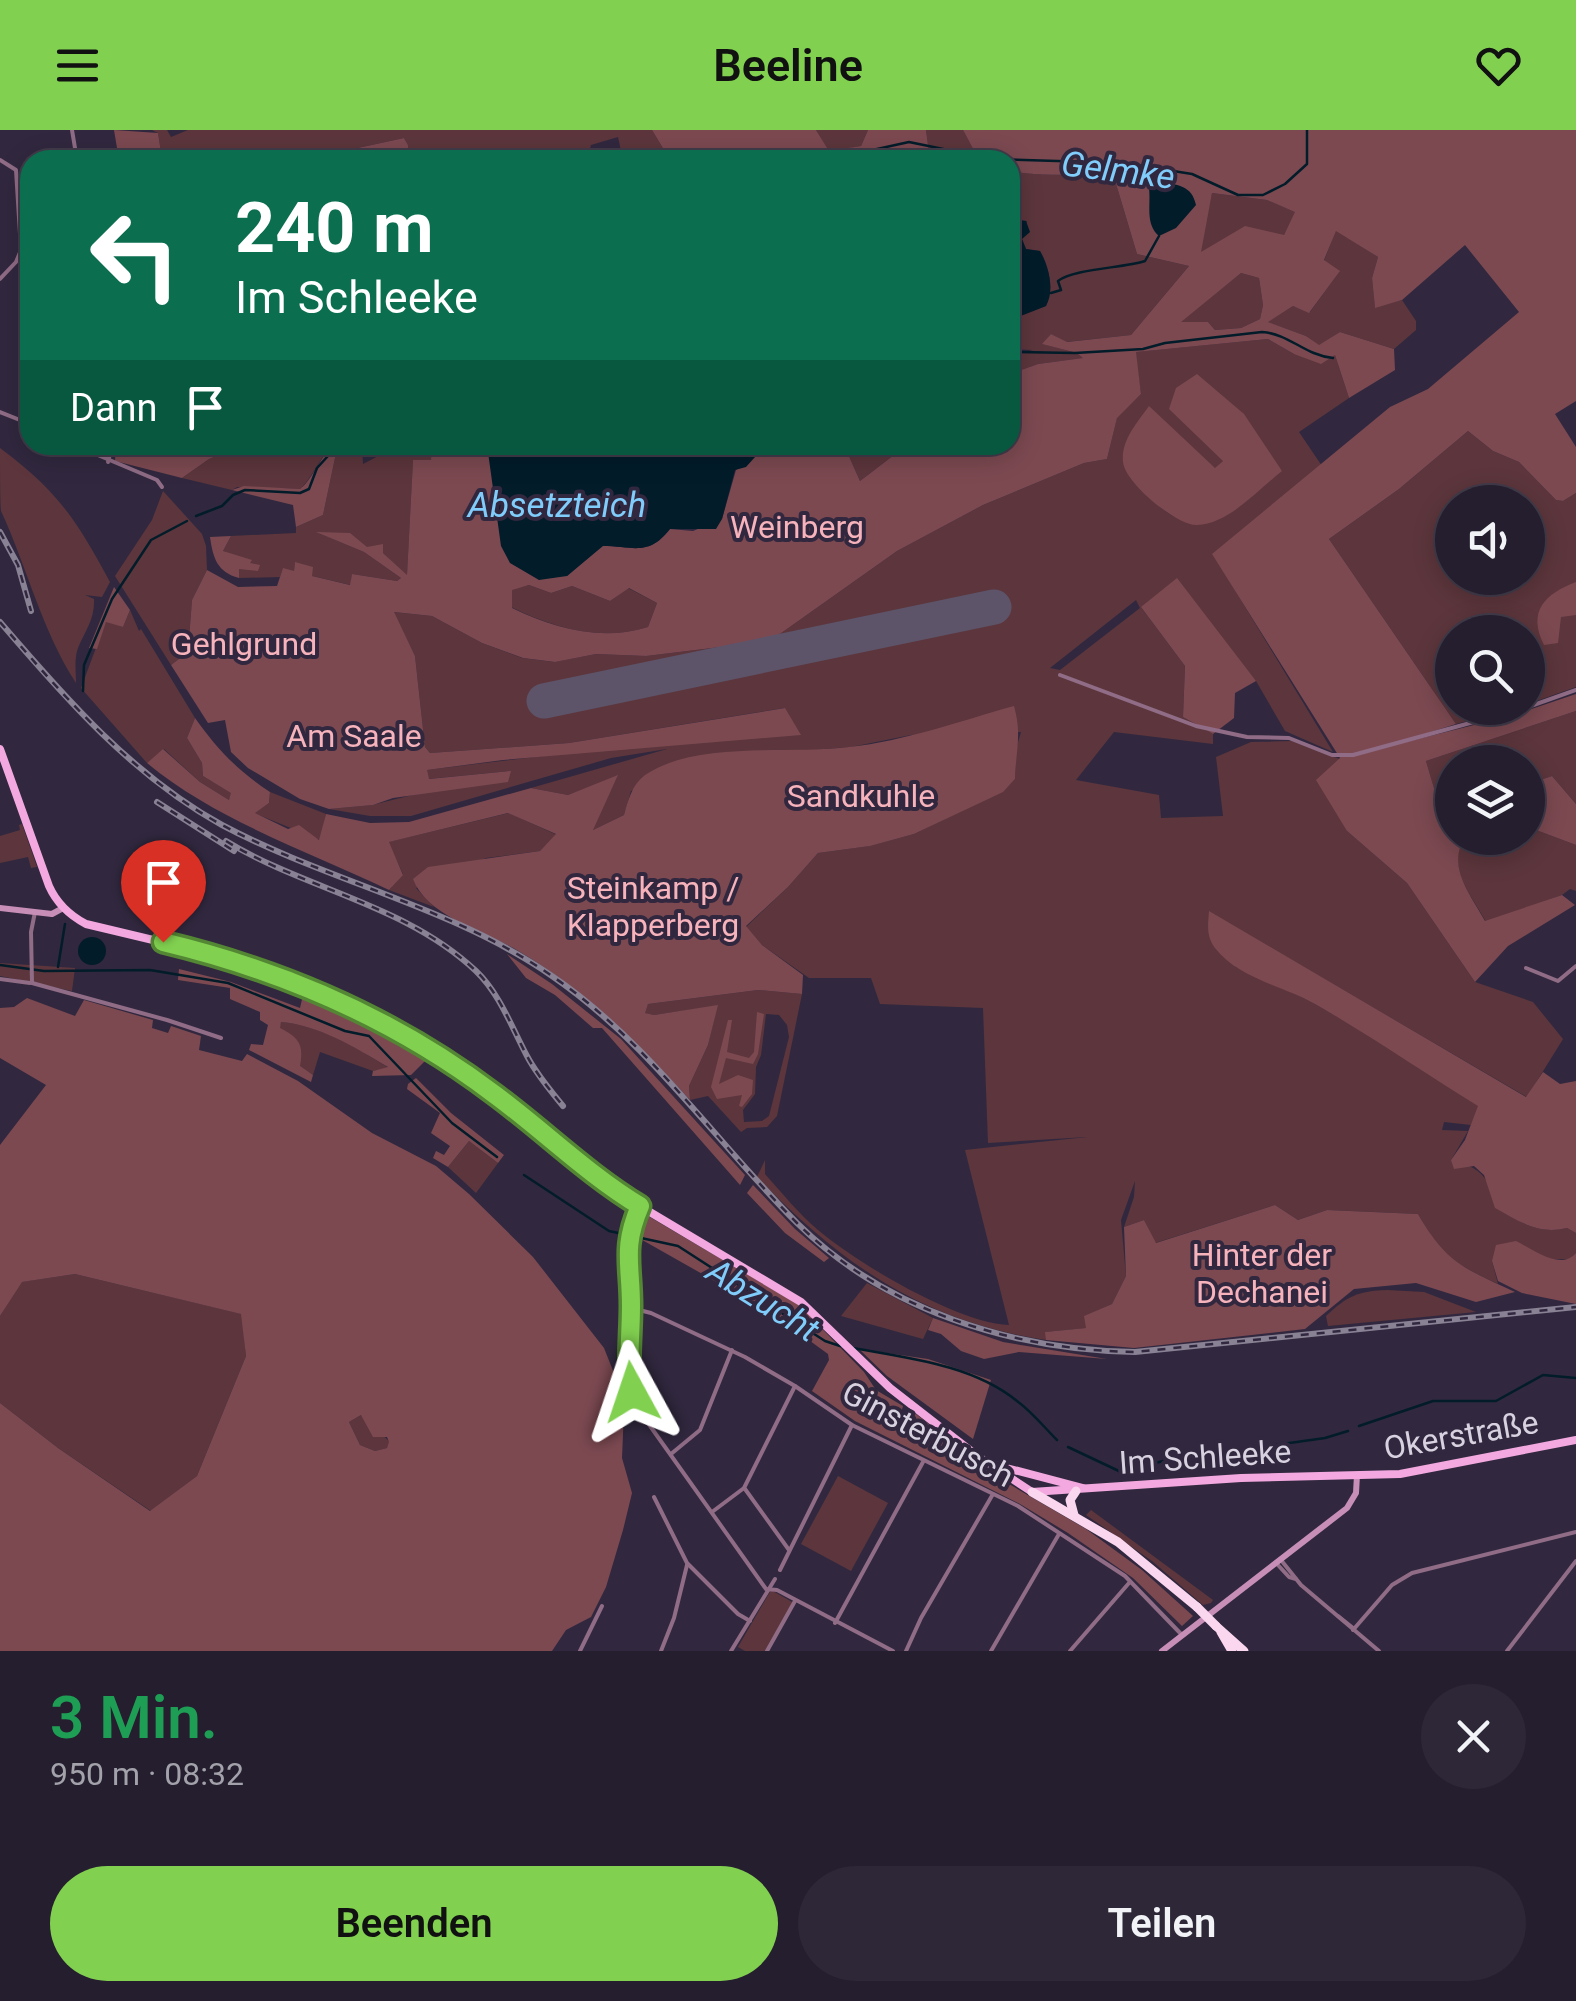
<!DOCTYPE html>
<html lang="de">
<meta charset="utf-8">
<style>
body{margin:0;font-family:Roboto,sans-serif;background:#2d2737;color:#f1f3f6;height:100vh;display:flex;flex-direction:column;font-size:38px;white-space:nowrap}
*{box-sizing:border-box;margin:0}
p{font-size:32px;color:#a3a2aa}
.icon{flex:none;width:55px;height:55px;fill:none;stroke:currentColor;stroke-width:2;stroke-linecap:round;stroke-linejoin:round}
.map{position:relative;height:1521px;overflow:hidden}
.drawer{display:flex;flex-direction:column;background:#251e2f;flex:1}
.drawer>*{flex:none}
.hud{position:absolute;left:20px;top:20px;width:1000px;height:305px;border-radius:30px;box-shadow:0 5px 25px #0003,0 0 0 2px #423c4b;background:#0b6e4f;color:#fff;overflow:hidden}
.buttons{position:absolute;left:1435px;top:355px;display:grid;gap:20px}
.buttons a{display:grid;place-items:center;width:110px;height:110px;border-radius:50%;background:#251e2f;box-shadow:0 5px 25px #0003,0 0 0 2px #423c4b;font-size:50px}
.pin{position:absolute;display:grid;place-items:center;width:85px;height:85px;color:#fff;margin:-102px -42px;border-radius:50% 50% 50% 0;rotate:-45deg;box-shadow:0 0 10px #0007}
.pin .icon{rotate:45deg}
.me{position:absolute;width:110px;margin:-55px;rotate:355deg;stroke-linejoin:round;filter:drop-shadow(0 0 8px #0008)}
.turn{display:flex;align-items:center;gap:35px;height:210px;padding:0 50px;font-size:45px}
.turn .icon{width:130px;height:130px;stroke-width:2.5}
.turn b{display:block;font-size:70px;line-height:85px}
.then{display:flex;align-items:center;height:95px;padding:0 50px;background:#0003;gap:20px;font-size:38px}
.round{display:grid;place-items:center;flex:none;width:105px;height:105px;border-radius:52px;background:#2d2737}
.head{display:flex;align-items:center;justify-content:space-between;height:170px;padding:0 50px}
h1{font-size:60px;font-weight:600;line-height:75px;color:#1e9e55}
.cta{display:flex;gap:20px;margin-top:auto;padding:20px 50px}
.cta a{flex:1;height:115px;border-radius:60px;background:#81d050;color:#111;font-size:40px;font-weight:600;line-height:115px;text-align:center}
.cta a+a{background:#2d2737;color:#f1f3f6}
header{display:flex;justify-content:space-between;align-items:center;height:130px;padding:0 50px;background:#81d050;color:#111;font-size:45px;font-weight:600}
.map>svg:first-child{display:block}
.green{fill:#5c363c;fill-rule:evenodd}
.forest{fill:#7c4951;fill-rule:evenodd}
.water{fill:#021c2a}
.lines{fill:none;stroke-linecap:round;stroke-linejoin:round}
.stream{stroke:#021c2a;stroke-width:2.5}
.runway{stroke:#5d546a;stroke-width:35}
.street{stroke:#906c86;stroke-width:4}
.secondary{stroke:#c78eb8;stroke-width:6}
.primary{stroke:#f3a9df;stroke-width:8}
.highway{stroke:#fad6ef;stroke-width:9}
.rail-casing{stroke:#898194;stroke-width:6}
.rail{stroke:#31283f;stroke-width:2.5;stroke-dasharray:8;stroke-linecap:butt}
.highway-bridge{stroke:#fad6ef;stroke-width:9}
.route-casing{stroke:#548734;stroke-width:25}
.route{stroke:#81d050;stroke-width:18}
.labels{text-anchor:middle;stroke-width:8;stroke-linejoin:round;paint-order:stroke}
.park-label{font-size:32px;fill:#f7b3bc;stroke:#31283f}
.street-label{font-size:32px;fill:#d7d1e0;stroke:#31283f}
.water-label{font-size:35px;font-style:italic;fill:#80cdfb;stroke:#31283f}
</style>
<header><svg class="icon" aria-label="menu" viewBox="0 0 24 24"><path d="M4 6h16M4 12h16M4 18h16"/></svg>Beeline<svg class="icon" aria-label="heart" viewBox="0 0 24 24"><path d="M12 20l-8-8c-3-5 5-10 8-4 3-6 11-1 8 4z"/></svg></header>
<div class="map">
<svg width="1576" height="1521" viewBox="0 0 1576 1521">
<rect width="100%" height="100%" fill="#31283f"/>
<g class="green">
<path d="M152,0H167L171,7L188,0H652L670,30H623L618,7L591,15L587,30H408V15L404,8L302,30H246L254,24C221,26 192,19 161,22L158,3Z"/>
<polygon points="816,0 868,0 861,16 829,22"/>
<polygon points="926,0 963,0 979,30 930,30"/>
<path d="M1111,37L1137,124L1189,136L1131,205L1066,212L1051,204L1043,214L1077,223L1084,228L1038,234L1010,244V226L1033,220L1010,219V190L1046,176C1053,158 1050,138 1040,121L1026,119L1022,109L1027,91L1010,89V41C1044,47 1077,46 1111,37Z"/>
<polygon points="1212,63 1267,70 1296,82 1284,105 1199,123"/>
<polygon points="1336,100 1378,127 1372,148 1375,177 1402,170 1416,191 1416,200 1394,219 1340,202 1319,216 1306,206 1267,192 1293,176 1310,182 1339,142 1324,131"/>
<polygon points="1241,143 1259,148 1263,175 1260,189 1241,198 1215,200 1208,192 1179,192"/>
<path d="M1268,209L1294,224L1335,225L1349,268L1299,302L1322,336L1213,424L1333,622L1285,601L1256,551L1141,477L1185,536L1183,587L1213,604V614L1114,602L1076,650L1159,665L1161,688L1223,686L1216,627L1251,612L1292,611L1340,629L1347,701L1407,753L1475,852L1533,872L1563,909L1527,967L1209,782L1236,837L1310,871L1405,926L1479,976L1471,995L1444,992L1442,1000L1468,1001L1451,1030C1484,1039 1487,1046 1496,1078C1520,1092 1539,1105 1567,1098L1576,1103V1123L1570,1129L1492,1131L1498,1154C1453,1133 1443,1127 1418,1084L1327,1080L1298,1090L1275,1075L1155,1113L1144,1090L1124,1097L1134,1067L1135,1051L1121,1090L1126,1146L1112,1174L1085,1186L1087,1198L1046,1202V1210C923,1191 842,1135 757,1047L765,1030V1044C782,1063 799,1084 818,1100C857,1133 959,1194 1009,1195L965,1020L1087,1007L988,1013L983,878L880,874L871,848H809L762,815L746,797L788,757L818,723L869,716L914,704L1003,661L1015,649L1016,619L1021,602L911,605L851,617L786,622L631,661L624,685L591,701L617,647L568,665L531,658L667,619L611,628L411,686H370L329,679L372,675L510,641L428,649L426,640L793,596L784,578L569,613L430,623L425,617L415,526L393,482L432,486L482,513L522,528L554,532L596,524L646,526L770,511L897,421L983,375L1084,333L1107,329L1117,287L1141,264L1135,222ZM1123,330L1216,338L1223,331L1282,340C1236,378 1205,422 1150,368C1138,356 1127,347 1123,330ZM1136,470L1140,478L1060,540L1050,538Z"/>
<path d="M1468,301L1493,321L1519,332L1556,370L1563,371L1576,363V557L1528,574V502H1452V578H1516L1456,594L1329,409L1399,359ZM1452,372H1528V448H1452Z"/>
<path d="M244,315H332C320,328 310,351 300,359L237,357L232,360L182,348L209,329Z"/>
<polygon points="344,315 362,315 363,334 382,324 382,315 432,315 431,331 413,331 407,446 383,423 319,403 364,422 401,448 397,451 352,444 351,455 312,446 295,433 294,442 283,439 280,447 239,448 239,439 249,433 223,421 231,406 296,403 296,397 323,385 335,328"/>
<polygon points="858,315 907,315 860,351 848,324"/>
<path d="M0,318C59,362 77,391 110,452L102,467L85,465L94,469C95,489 85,501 78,518C74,528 76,542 76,553C42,501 27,437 1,381C0,369 0,333 0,318Z"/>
<polygon points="163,361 202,404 206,416 207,440 192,470 188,522 171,535 115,446 152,390"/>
<path d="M529,455L551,463L572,456L610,471L628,458L657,473L648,497C601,512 554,498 511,477L512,459Z"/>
<polygon points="130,480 139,501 141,499 195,588 187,608 202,633 203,646 232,663 229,670 200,652 164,619 147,633 81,558 106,491 123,497"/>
<polygon points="1576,581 1576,674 1552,646 1528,654 1528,632 1452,632 1452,679 1441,683 1426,631"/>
<polygon points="270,662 326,684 320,710 254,683 269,673"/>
<polygon points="509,683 557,705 540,721 486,728 416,758 434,777 389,760 403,744 388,712"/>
<polygon points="22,694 37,737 31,738 28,727 0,733 0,706 20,700 19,695"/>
<path d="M1528,697L1576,715V761L1570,759L1562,765L1486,792C1471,764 1445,736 1465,708H1528Z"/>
<polygon points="0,833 75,838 72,861 0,846"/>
<path d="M758,860L802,864L777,986L767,997L747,998L741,1002L708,966L690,970L689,956L708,915L717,876L654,885L644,883L648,874ZM766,884L779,885L787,895L789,907L769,986L762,991L744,992L743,980L755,964L756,937L761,925Z"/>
<path d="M281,892C320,895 357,918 389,938L373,941L320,922L313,945L300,937L279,898Z"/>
<polygon points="469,1011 498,1033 476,1063 448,1037"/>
<polygon points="75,1144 242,1184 246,1226 197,1346 151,1381 58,1318 0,1273 0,1186 21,1152"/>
<polygon points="867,1153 933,1188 923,1209 841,1186"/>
<path d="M1387,1160L1424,1162L1476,1182L1328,1196L1326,1186C1347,1166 1358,1161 1387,1160Z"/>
<polygon points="361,1285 390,1312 387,1318 375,1321 360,1315 349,1292"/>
<polygon points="838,1346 888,1373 851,1441 801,1414"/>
<polygon points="1091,1380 1213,1470 1211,1473 1203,1475 1152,1431 1086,1385"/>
<polygon points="771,1460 794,1473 766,1521 745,1521 738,1517"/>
</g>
<g class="forest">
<polygon points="114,0 158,3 161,22 177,20 221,26 256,22 246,30 119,30"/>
<polygon points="652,0 816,0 829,21 861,16 868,0 926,0 930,30 670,30"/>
<path d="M963,0H1576V271L1555,284L1576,317V363L1563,371L1556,370L1519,332L1493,321L1468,301L1399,359L1329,409L1456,594L1374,620L1514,585L1576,564V581L1426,631L1441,682L1452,679V708H1465C1446,736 1471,765 1485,791L1562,765L1575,775L1508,816L1475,852L1407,753L1347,701L1316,650L1340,628L1212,424L1390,277L1428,259L1519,182L1465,115L1402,170L1375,178L1372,148L1378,127L1336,101L1324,130L1340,141L1309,183L1293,176L1268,192L1306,206L1319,215L1340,202L1394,219L1395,240L1349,268L1335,225L1321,234L1294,224L1268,209L1136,222L1141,264L1117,288L1107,329L1084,333L983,375L897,421L770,511L646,526L596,524L555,532L523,528L482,513L432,486L394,482L415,526L425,617L430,623L569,613L785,578L801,605L503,630L427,640L429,649L511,641L508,652L393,668L373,675L329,679L300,669L248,638L231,622L225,590L208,593L171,535L188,522L192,470L207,440L238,457L277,456L283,438L294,441L295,432L313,437L312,446L350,455L352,444L397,451L401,448L364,422L316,402L350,403L367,417L383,414V423L407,445L413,330H431L432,315H487V321L567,446L602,416C633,416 648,427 670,399L693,401L722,389L736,340L755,327L754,315H815L822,324H848L860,351L907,315H1010V244L1038,234L1083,228L1077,223L1042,214L1051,204L1067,212L1131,205L1189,136L1137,124L1111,37C1077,46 1044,47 1010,41V30H979ZM1212,63L1267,70L1295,82L1284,105L1245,96L1201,122ZM1241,143L1259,148L1263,175L1260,189L1241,198L1215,200L1208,192H1181ZM529,455L551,463L572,456L610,471L629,458L657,473L648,497C601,512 554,498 512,478V460Z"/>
<polygon points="404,8 408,15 408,30 302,30"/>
<path d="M1197,244L1244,284L1282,341C1259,359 1229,394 1197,395C1177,396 1125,353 1123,332C1121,310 1137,293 1149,276L1215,338L1223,331L1169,279L1176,258Z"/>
<polygon points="116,315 150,315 157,325 160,315 244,315 209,329 182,348 115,331"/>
<path d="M332,315H344L335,328L323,385L296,397L293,375L232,360L244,356L300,359C311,351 320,329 332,315Z"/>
<path d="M231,406L223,421L252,430L250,433L260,435L258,441L239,439V448C217,442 213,428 210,407Z"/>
<polygon points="1177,448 1256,551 1235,563 1234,588 1213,604 1183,587 1185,536 1141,477"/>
<path d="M1576,452V485L1561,487L1558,513L1544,515C1527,481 1545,464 1576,452Z"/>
<polygon points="114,457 130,480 123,497 106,492 97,519 89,518"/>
<path d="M1014,576C1022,605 1016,619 1015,649L1003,662L914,704L870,716L818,723L788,757L746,796L762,815L803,845L802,864L758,860L648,874L645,883L654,885L718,875L708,915L689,956L690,970C638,914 586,861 520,822C487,801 428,788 413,749L428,737L540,721L556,704L508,683L389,712L403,745L389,760C308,721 217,691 147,633L163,619L200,652L229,670L231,663L203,646L202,633L187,608L195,588C217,619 238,641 270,662L269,673L255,683L288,699L299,695L319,710L326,684L370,693L409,692L531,658L568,665L618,645L593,700L624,685C628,670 632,655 645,645C697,610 788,625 849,617C905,611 960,591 1014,576Z"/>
<polygon points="1552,646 1576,674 1576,715 1528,697 1528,654"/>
<path d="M1209,781L1526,967L1543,942L1560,954L1576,951V1103L1567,1098C1539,1105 1520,1092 1495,1078L1484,1045L1474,1036L1454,1039L1451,1030L1465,1010L1478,976C1423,942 1371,906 1315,874C1283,856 1238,848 1215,818C1206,806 1208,795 1209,781Z"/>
<polygon points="507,824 552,854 621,909 745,1045 740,1055 602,898 593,898 555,865 526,848"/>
<path d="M179,839L231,852L300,878L304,861L365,888L429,927L411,945L372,946L373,941L388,937C356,918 319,895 281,892L280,898C299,908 304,914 300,936L313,945L311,952L249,920L251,914L263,915L268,895L260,890V882L230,869V858L178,850Z"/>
<path d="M27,868L75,886L84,870L153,890L152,898L168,903L171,896L201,906L199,920L242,931L247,924L298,951L372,1003L436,1036L469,1064L533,1127L604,1218L616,1248L625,1256L622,1328L632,1363L623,1400L606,1457L591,1487L566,1500L552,1521H0V1273L58,1318L150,1381L197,1346L246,1226L241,1184L75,1144L22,1152L0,1186V1015L46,955L0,928V878L14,877ZM361,1285L373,1307H387L389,1312L387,1318L375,1321L360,1315L349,1292Z"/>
<polygon points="757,882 764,884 758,924 753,934 726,928 719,954 738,945 753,950 752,964 742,977 739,976 742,965 717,969 711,957 728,890 732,890 727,922 749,928 754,922"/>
<polygon points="416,948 451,983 504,1025 498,1033 469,1011 448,1037 433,1028 436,1021 444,1025 450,1016 431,1003 440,983 407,959 408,954"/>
<polygon points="753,1055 795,1099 829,1128 824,1132 785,1103 747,1063"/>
<path d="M1275,1075L1298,1090L1327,1080L1418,1084C1447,1134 1464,1138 1515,1162L1476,1172L1416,1153L1354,1159L1305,1199L1134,1218L1046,1210L1045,1202L1086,1198L1084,1186L1112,1174L1126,1146L1124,1097L1144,1090L1156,1113Z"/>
<polygon points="648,1086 799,1175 864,1242 876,1260 903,1276 901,1283 911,1280 990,1343 1086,1399 1142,1440 1193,1486 1182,1496 1133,1448 1068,1403 1020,1374 855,1291 812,1261 829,1230 828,1224 773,1184 637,1107 641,1090"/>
<path d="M1516,1111C1534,1120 1560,1141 1576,1123V1174L1522,1163L1498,1151L1492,1131L1496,1115Z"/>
<polygon points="933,1188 1003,1212 1107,1229 1019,1222 984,1229 961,1221 941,1204 928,1200"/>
<polygon points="859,1219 928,1229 991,1250 973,1309 887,1246"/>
</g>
<g class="water">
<path d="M1161,52C1179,55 1192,56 1196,75L1176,98L1159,106C1145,94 1151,75 1149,58Z"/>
<path d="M1010,89L1026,91L1030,102L1022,109L1026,119L1040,121C1049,137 1055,160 1046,176L1010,190Z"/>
<path d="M487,315H754L755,327L746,337L735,340L722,389L716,399H670C648,427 634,416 603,416L567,446L539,450L510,433L501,416Z"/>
<circle cx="92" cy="821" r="14"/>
</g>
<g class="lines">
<g class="stream">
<polyline points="827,30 909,12 992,29 1123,33 1192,44 1238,65 1263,65 1285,54 1307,34 1307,0"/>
<path d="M1051,163L1061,160L1058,151C1073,139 1123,138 1145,131L1159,106"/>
<path d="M1010,222L1075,223L1143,219L1165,213L1262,202C1290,204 1304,225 1333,228"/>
<polyline points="196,386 222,376 233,365 245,360 300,363 309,359 317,338 338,315"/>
<polyline points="83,561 84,535 112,469 151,410 187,391"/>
<polyline points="0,835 44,841 150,840 228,853 345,901 369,906 452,993 497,1027"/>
<polyline points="58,837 65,794"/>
<polyline points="524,1045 609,1101 678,1116 825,1211 840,1216"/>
<path d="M853,1218C908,1228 973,1235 1017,1271C1032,1282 1044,1297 1057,1310"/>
<polyline points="1359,1296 1433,1271 1496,1271 1543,1245 1576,1248"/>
<polyline points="1068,1317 1121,1342"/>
<polyline points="1126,1341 1163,1331 1325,1308 1348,1301"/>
</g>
<polyline class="runway" points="544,571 994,477"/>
<g class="street">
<polyline points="72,0 77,30"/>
<polyline points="0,30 16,40 21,120 16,132 0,149"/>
<polyline points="0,282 30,294"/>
<polyline points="74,315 157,350 162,357"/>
<polyline points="108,332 112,315"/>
<polyline points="1060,545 1196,596 1247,607 1289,608 1332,625 1353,625 1525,578"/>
<polyline points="1528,577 1576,560"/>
<polyline points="35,782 31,802 32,853 167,890 221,908"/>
<polyline points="1526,838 1558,851 1576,836"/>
<polyline points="0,849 30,853"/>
<polyline points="639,1076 627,1117 631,1178 627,1234 632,1261 638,1279 766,1459 777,1460 893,1521"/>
<polyline points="631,1178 651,1183 745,1227 795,1256 852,1295 1018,1376 1125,1446 1182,1505"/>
<polyline points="671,1324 700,1300 732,1220"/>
<polyline points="745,1359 789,1420"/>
<polyline points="654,1367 687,1433 738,1484 750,1491"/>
<polyline points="712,1382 744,1358 795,1256"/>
<polyline points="1281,1430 1301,1455 1379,1521"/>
<polyline points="1277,1434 1289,1447 1296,1449"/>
<polyline points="780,1440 852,1295"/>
<polyline points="1338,1486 1353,1498"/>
<polyline points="835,1493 923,1332"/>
<polyline points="1353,1500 1392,1455 1412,1443 1576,1402"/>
<polyline points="580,1521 602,1476"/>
<polyline points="661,1521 674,1488 687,1435"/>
<polyline points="731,1521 775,1449"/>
<polyline points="767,1521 795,1471"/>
<polyline points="906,1521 921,1488 993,1364"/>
<polyline points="991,1521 1059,1404"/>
<polyline points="1070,1521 1129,1453"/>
<polyline points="1507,1521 1576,1431"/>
</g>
<g class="secondary">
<polyline points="0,778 52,784 63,778"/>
<polyline points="1162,1521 1347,1378 1356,1363 1357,1345"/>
</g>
<g class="primary">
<path d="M0,619L49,756C57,774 69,785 86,794L195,820L256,839L337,868L398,900L494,963L623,1066L801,1172L890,1258L976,1325L1032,1362L1241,1348L1400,1344L1576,1310"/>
<polyline points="995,1335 1083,1358"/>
</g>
<g class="highway">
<polyline points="1032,1362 1118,1412 1197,1477"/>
<polyline points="1074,1385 1070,1370 1076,1361"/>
<polyline points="1216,1496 1244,1521"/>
<polyline points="1221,1502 1232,1521"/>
</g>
<g class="rail-casing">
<g id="rail">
<polyline points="0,402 18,435 31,481"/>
<path d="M0,492C65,568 133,646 222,695C329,752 453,777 552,846C649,912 715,1011 797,1093C886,1181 1013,1220 1135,1222L1576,1177"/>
<polyline points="157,672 234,721"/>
<path d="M226,711C306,760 405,774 476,841C500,864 512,898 527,926C537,945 550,960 563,976"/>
</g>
</g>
<use href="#rail" class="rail"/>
<polyline class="highway-bridge" points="1197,1477 1216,1496"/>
</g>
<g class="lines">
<g class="route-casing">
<path id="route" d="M163,812C284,841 395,889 494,964C543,1000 587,1044 640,1076C622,1118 631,1134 631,1176C631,1206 627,1231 632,1262"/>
</g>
<use href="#route" class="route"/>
</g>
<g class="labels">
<g class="park-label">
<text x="797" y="408">Weinberg</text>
<text x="244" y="525">Gehlgrund</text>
<text x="354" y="617">Am Saale</text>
<text x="861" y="677">Sandkuhle</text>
<text x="653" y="769">Steinkamp /<tspan x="653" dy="37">Klapperberg</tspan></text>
<text x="1262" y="1136">Hinter der<tspan x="1262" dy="37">Dechanei</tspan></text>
</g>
<g class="street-label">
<text transform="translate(928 1304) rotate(28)" y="11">Ginsterbusch</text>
<text transform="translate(1461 1305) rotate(-10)" y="11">Okerstraße</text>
<text transform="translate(1205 1327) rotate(-4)" y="11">Im Schleeke</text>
</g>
<g class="water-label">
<text transform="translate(1118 40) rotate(7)" y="12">Gelmke</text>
<text x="557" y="387">Absetzteich</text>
<text transform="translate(763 1170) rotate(32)" y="12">Abzucht</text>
</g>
</g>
</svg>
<div class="buttons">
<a><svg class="icon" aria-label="sound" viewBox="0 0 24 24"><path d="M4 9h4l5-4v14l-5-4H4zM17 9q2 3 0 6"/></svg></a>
<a><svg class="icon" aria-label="search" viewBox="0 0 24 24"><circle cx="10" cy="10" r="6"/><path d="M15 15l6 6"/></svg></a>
<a><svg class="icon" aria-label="layers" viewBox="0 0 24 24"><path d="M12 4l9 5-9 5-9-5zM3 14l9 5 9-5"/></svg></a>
</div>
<div class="pin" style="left:163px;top:812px;background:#d93025"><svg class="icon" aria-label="arrive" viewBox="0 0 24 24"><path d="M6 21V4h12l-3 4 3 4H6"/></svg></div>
<svg class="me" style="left:632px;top:1262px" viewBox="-20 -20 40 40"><path d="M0-17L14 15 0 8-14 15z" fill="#81d050" stroke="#fff" stroke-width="4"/></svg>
<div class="hud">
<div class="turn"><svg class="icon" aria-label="left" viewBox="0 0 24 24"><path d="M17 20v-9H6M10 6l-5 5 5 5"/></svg><div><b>240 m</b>Im Schleeke</div></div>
<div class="then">Dann<svg class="icon" aria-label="arrive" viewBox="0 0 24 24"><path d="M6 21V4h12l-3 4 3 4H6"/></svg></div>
</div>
</div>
<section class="drawer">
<div class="head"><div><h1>3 Min.</h1><p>950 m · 08:32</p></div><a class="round"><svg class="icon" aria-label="close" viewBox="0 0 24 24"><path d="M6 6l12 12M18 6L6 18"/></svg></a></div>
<div class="cta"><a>Beenden</a><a>Teilen</a></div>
</section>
